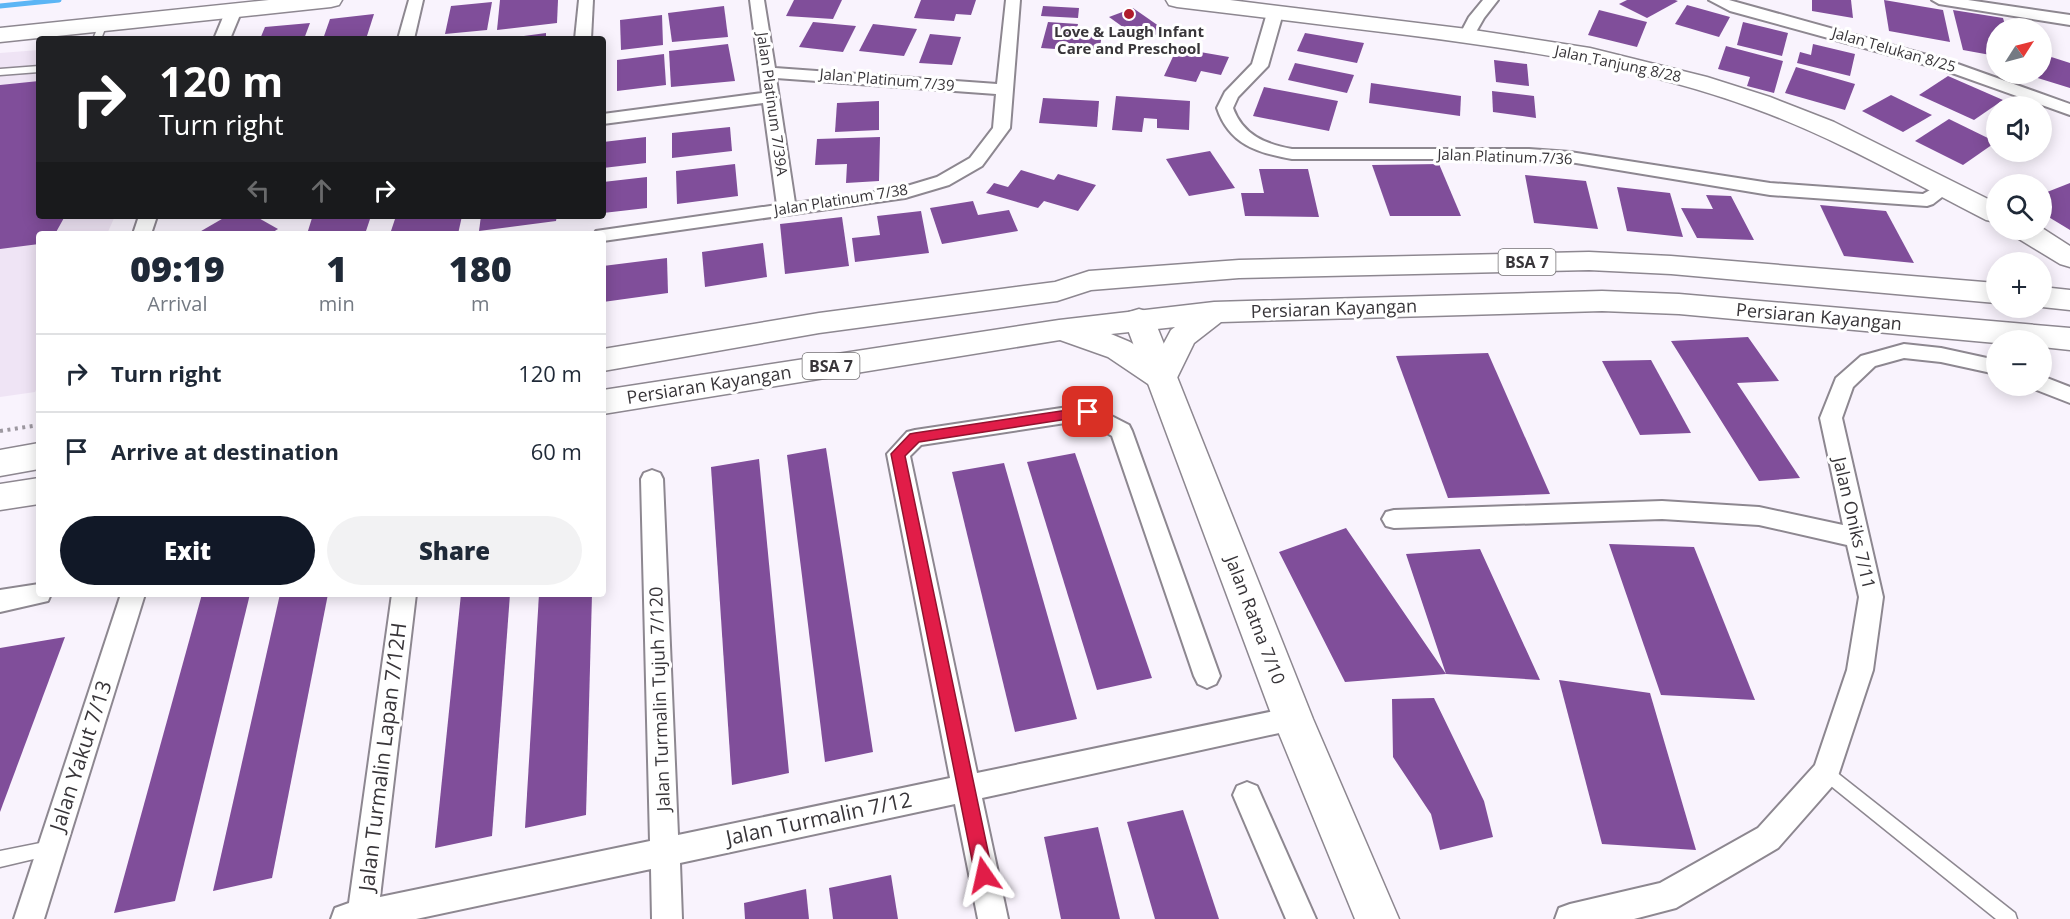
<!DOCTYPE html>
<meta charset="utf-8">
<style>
body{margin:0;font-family:"Open Sans",sans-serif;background:#f2f2f3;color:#1f2937;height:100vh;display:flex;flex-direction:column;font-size:22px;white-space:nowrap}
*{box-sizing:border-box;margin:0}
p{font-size:20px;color:#747a83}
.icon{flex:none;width:33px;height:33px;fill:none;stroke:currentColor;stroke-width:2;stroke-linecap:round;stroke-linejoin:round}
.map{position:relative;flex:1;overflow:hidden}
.sheet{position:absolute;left:36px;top:231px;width:570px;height:366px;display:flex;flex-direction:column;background:#fff;border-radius:6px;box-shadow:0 3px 15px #0003}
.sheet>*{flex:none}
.banner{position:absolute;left:36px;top:36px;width:570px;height:183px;border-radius:6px;box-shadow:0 3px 15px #0003;background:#202124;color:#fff;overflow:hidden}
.needle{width:39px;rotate:54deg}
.buttons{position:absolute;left:1986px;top:18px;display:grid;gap:12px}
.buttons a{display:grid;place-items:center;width:66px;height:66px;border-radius:50%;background:#fff;box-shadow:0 3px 15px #0003;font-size:30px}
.pin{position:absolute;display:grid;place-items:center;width:51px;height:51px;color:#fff;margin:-26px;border-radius:12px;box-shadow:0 3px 9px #0006}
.me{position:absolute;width:66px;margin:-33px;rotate:349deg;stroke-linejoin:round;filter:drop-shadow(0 0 4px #0008)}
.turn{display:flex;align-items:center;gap:21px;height:126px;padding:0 24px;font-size:27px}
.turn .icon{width:78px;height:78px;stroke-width:2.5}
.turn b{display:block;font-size:42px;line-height:51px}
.lanes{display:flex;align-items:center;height:57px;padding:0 24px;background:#0003;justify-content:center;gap:30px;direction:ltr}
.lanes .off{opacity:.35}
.eta{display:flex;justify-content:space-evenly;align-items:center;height:102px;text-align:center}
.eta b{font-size:36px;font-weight:800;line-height:42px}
.cta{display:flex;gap:12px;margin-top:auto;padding:12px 24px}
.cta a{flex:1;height:69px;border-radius:36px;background:#111827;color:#fff;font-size:24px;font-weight:800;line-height:69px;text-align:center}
.cta a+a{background:#f2f2f3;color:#1f2937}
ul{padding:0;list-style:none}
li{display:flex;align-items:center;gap:18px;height:78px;padding:0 24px;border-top:2px solid #e0e1e3}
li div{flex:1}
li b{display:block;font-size:22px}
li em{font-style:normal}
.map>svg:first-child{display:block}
.built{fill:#efe4f5}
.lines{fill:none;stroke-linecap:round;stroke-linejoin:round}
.stream{stroke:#5bb5f5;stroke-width:5}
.building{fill:#804e9a}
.lane-casing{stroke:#8d8790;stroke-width:3}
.street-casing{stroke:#8d8790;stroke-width:4}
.secondary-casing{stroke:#8d8790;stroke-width:3}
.primary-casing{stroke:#8d8790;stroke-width:3}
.path{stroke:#9d98a0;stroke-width:4;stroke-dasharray:3 4.5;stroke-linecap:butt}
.lane{fill:#fff;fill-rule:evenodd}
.street{fill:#fff;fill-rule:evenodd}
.secondary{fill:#fff;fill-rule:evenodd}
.primary{fill:#fff;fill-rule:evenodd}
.route{fill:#e11d48;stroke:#92132f;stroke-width:1.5}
.poi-dot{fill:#af1c2c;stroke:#fff;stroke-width:2}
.labels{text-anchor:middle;stroke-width:6;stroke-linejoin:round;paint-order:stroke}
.far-poi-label{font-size:15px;font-weight:bold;fill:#383539;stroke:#fff}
.far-street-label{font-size:15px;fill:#383539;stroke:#fff}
.shield{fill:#fff;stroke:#747274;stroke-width:1.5}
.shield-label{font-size:16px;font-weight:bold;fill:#383539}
.street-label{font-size:18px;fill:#383539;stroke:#fff}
.near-street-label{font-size:21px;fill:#383539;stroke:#fff}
</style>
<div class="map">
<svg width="2070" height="919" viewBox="0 0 2070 919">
<rect width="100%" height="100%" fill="#f9f3fd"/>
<polygon class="built" points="39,50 39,216 115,216 107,234 39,234 39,383 35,392 0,397 0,53"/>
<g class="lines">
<polyline class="stream" points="0,6 59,0"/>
</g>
<g class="building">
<polygon points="500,0 558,0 557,23 497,30"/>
<polygon points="794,0 842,0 833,19 786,16"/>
<polygon points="921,0 976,0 971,15 956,14 954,21 914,18"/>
<polygon points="1627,0 1675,0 1678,1 1647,18 1619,4"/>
<polygon points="1812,0 1851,0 1853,18 1812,11"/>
<polygon points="1884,0 1943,10 1950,42 1889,31"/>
<polygon points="492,2 487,30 445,34 451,6"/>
<polygon points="1687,5 1730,17 1719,37 1675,24"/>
<polygon points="724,6 728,37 672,42 668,13"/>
<polygon points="1043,6 1079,8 1078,18 1041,16"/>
<polygon points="1133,8 1166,31 1141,40 1109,17"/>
<polygon points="1599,10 1647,22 1637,47 1588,35"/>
<polygon points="1953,10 2003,18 2006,28 1996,28 1996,56 1963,50"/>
<polygon points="374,14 366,39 323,39 330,19"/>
<polygon points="662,15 663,45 621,50 620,20"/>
<polygon points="813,22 856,26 843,52 799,47"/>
<polygon points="1048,22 1078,24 1076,33 1102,35 1099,52 1041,48"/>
<polygon points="1743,22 1788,33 1782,56 1737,45"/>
<polygon points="310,23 304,39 260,39 265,27"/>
<polygon points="873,24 917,29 904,56 859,51"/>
<polygon points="546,33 546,39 509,39 509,38"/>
<polygon points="1305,33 1364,43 1357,63 1297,51"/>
<polygon points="930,34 961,37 952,65 919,63"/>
<polygon points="728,44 735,81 671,87 669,51"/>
<polygon points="1813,44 1855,54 1850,76 1797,63 1800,52 1811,55"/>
<polygon points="1726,46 1783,61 1774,93 1747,86 1750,77 1718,69"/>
<polygon points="1177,48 1229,57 1221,75 1201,71 1196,82 1164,76"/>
<polygon points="664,54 666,85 617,91 617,60"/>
<polygon points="2042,54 2070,63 2070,88 2025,74 2042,74"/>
<polygon points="1494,60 1527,64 1529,86 1496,82"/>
<polygon points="1295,63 1354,75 1347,93 1288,80"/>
<polygon points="1796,67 1855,84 1845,110 1785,93"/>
<polygon points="1948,76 2003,100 1974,120 1919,95"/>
<polygon points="39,81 39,216 65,216 55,234 39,234 39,244 0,249 0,85"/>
<polygon points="1371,83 1461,96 1460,116 1369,103"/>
<polygon points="1264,87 1338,101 1329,131 1253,116"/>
<polygon points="1492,91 1534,96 1536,118 1493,112"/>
<polygon points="1891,95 1932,115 1903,132 1862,111"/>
<polygon points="1116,96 1190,101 1189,130 1157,128 1157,119 1144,118 1142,132 1112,130"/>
<polygon points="1043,98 1099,101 1097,127 1039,123"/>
<polygon points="879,101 879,130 835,132 837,103"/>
<polygon points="1949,119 1996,142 1963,165 1915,141"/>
<polygon points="730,127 732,151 672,158 672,133"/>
<polygon points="646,137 646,163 603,168 603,142"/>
<polygon points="880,137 879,181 846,183 847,164 815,165 817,139"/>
<polygon points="1210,151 1235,188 1189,196 1166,159"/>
<polygon points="735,164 738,196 677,204 676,171"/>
<polygon points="1439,164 1461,216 1390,216 1372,165"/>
<polygon points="1259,169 1308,169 1319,217 1245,216 1241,193 1264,193"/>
<polygon points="1021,170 1054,180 1058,174 1096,185 1078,211 1044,201 1038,208 986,193 994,183 1008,187"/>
<polygon points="1525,175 1586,181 1598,229 1534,223"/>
<polygon points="647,177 647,208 603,213 603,182"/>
<polygon points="2070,183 2070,230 2042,213 2042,194"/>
<polygon points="1617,187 1670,193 1683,237 1627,231"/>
<polygon points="1706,195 1731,196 1754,240 1697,238 1681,208 1713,209"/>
<polygon points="973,201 978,215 1009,210 1018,231 942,244 930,208"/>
<polygon points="1820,205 1886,211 1914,263 1844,256"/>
<polygon points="921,211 929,253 855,262 852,238 880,235 877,216"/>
<polygon points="227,216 255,216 278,229 270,234 196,234"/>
<polygon points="335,216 371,216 365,234 307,234 312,218"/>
<polygon points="396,216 462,216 458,234 390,234"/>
<polygon points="481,216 557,216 556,221 479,231"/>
<polygon points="842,217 849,266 785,274 780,224"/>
<polygon points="763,243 767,277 705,287 702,252"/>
<polygon points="667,258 668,293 603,302 603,266"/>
<polygon points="1748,337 1779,381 1737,383 1800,478 1759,481 1671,341"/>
<polygon points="1488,353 1550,494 1448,498 1396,356"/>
<polygon points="1651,360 1691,433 1640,435 1602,361"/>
<polygon points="826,448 873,752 825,762 787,455"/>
<polygon points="1075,453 1152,678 1097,690 1027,462"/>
<polygon points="759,459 789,773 732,785 711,467"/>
<polygon points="1004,463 1077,719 1015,732 952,472"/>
<polygon points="1346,528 1446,674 1406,554 1480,549 1540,680 1446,674 1345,682 1279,552"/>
<polygon points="1609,544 1694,547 1755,700 1661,695"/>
<polygon points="202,594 250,594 175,901 114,913"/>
<polygon points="280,594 328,594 272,878 213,891"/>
<polygon points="461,594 510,594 492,836 435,848"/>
<polygon points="539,594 592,594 586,815 525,828"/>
<polygon points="65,637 0,812 0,648"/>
<polygon points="1559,680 1650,693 1696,850 1602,844"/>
<polygon points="1434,698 1484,801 1493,837 1440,850 1431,814 1393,757 1392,699"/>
<polygon points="1183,810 1219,919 1155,919 1127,822"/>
<polygon points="1098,827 1120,919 1061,919 1044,837"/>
<polygon points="891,875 898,919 833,919 829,888"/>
<polygon points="806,889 809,919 745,919 744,903"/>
</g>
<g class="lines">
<g class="lane-casing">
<g id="lane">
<polygon points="100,22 107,24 101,39 93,39"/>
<polygon points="39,66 39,72 0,75 0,69"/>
<polygon points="1826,766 1831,768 2015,913 2017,919 1996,919 1821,778 1819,773 1821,768"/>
<polygon points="50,841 55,844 58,849 55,854 0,867 0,851"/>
</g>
</g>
<g class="street-casing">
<g id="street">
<polygon points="409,0 423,0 414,39 398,39"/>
<polygon points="579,0 593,0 591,39 575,39"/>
<path d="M750,0H764L775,68L997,84L1006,0H1020L1010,128L982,166L949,185L905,198L603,241V234H594L596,231L777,205L763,103L603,124V114L762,93ZM776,78L996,94L993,128L970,158L937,177L897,189L795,203Z"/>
<polygon points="1483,0 1498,0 1484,18 1472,39 1462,39 1459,36 1469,17"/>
<polygon points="1709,0 1729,0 1952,62 2070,104 2070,115 1941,69 1730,11"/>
<polygon points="1932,0 1968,0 2070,15 2070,25 1939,4"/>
<polygon points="234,5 242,10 230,39 214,39 226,10"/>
<path d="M1275,8L1283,13L1268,66L1238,97L1233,108C1243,135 1265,144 1292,149H1529L1570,152L1770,183L1923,194L1946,181L1952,183L1955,187L1933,204L1927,206L1770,195L1570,162L1529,159H1292C1257,153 1229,144 1217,108L1225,92L1252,64L1267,13Z"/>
<polygon points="139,216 157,216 151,234 133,234"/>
<polygon points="1904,344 1941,348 1996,360 1996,374 1941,362 1904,358 1875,366 1853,387 1842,418 1883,597 1873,670 1836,782 1778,848 1676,908 1634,919 1555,919 1559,908 1570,904 1660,883 1758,828 1815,765 1847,670 1859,597 1847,545 1759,525 1662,519 1394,528 1386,526 1382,519 1386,512 1394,510 1662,501 1759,507 1843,525 1820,418 1836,378 1861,356"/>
<polygon points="2042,376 2070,387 2070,403 2034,389 2032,386 2042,386"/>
<polygon points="1088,404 1129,425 1132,431 1220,676 1216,684 1207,688 1198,684 1194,676 1112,436 1085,420 921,445 910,456 977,773 1293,707 1302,710 1306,719 1302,728 982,798 1008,919 978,919 955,804 680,863 682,919 652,919 651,869 416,919 331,919 335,908 349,903 392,594 416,594 380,897 650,841 641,479 644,473 652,470 660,473 663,479 678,835 950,778 887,454 907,432 915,430"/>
<polygon points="39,584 39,594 51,594 48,601 0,612 0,590"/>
<polygon points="121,594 145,594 44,919 14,919"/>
<polygon points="1247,782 1257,786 1316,919 1286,919 1233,795 1237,786"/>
</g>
</g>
<g class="secondary-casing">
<g id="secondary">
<polygon points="269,0 342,0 339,5 331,7 0,42 0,28"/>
<path d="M1166,0H1230L1467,29L1590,48L1707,77L1770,97L1834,122L1996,203V222L1986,220C1910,181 1834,137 1753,108C1642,67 1524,50 1407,35C1330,26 1254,16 1177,7L1169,5Z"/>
<polygon points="2042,228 2070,246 2070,267 2060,264 2014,236 2010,230"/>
<polygon points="1139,309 1149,312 1154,319 1313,719 1399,919 1355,919 1273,719 1124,319 1129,312"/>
</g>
</g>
<g class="primary-casing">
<g id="primary">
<polygon points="1589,252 1671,256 1996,283 1996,303 1671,274 1589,270 1239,278 1091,290 1057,301 819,333 603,371 603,349 819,313 1055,282 1089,271 1239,260"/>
<polygon points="2042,287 2070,290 2070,310 2042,307"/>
<path d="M1602,291L1679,294L2070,328V350L2042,347V340H1996V343L1679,314L1602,311L1221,322L1194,343L1173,386L1162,389L1151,386L1108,357L1060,340L603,414V390L1059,320L1214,302ZM1175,327L1171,330L1156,358L1130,342L1111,334Z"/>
<polygon points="39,443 39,469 0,476 0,450"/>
<polygon points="39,478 39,504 0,510 0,484"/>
</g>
</g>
<polyline class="path" points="0,431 39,425"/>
<use href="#lane" class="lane"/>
<use href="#street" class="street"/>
<use href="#secondary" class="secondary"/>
<use href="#primary" class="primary"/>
</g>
<polygon class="route" points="1088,407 1093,408 1095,412 1093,415 919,442 905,456 993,875 990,882 984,884 978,882 975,875 891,454 910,434 915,433"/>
<circle class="poi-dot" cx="1129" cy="14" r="6"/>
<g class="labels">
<g class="far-poi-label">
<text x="1129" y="37">Love &amp; Laugh Infant<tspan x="1129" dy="17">Care and Preschool</tspan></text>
</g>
<g class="far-street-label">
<text transform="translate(1894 50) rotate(16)" y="5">Jalan Telukan 8/25</text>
<text transform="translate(1618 64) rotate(12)" y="5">Jalan Tanjung 8/28</text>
<text transform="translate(887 80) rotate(5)" y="5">Jalan Platinum 7/39</text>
<text transform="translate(772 104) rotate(82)" y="5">Jalan Platinum 7/39A</text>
<text transform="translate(1505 157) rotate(2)" y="5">Jalan Platinum 7/36</text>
<text transform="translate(841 200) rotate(-9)" y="5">Jalan Platinum 7/38</text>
</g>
<g class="shield">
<rect x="1498.5" y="249" width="57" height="26" rx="4.5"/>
<rect x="802.5" y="353" width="57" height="26" rx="4.5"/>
</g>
<g class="shield-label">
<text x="1527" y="268">BSA 7</text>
<text x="831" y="372">BSA 7</text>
</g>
<g class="street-label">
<text transform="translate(1334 309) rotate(-2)" y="6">Persiaran Kayangan</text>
<text transform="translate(1819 317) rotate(5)" y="6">Persiaran Kayangan</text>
<text transform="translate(709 385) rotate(-9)" y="6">Persiaran Kayangan</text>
<text transform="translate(1854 523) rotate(77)" y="6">Jalan Oniks 7/11</text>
<text transform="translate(1255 620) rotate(69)" y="6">Jalan Ratna 7/10</text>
<text transform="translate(660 699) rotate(-92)" y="6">Jalan Turmalin Tujuh 7/120</text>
</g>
<g class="near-street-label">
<text transform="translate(81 756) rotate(-72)" y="7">Jalan Yakut 7/13</text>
<text transform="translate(383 757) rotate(-83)" y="7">Jalan Turmalin Lapan 7/12H</text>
<text transform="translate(819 819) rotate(-12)" y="7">Jalan Turmalin 7/12</text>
</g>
</g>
</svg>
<div class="buttons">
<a><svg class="needle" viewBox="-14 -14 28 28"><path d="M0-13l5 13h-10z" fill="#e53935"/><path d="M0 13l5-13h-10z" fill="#747a83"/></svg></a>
<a><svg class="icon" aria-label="sound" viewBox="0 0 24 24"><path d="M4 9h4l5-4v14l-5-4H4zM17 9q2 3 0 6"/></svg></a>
<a><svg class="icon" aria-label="search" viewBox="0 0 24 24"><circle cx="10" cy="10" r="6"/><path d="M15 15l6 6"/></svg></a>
<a>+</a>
<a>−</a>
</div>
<div class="pin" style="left:1088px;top:412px;background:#d93025"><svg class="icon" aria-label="arrive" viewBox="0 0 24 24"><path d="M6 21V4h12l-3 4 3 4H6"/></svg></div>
<svg class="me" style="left:984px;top:875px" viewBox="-20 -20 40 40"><path d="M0-17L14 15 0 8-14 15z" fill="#e11d48" stroke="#fff" stroke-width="4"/></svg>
<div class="banner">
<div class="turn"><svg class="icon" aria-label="right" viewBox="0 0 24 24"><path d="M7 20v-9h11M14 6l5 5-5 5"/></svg><div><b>120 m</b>Turn right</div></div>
<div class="lanes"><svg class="icon off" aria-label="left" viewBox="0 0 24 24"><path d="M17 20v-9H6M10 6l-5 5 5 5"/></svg><svg class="icon off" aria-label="ahead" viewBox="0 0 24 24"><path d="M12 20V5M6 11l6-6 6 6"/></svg><svg class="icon" aria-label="right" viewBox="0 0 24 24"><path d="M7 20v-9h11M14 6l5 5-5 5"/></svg></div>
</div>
<section class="sheet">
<div class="eta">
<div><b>09:19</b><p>Arrival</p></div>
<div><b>1</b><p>min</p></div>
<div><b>180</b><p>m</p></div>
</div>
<ul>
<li><svg class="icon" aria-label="right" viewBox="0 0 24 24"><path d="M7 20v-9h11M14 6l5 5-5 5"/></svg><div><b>Turn right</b></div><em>120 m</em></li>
<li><svg class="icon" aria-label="arrive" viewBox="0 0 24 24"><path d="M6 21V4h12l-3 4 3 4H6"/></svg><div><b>Arrive at destination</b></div><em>60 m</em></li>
</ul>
<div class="cta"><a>Exit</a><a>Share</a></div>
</section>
</div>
